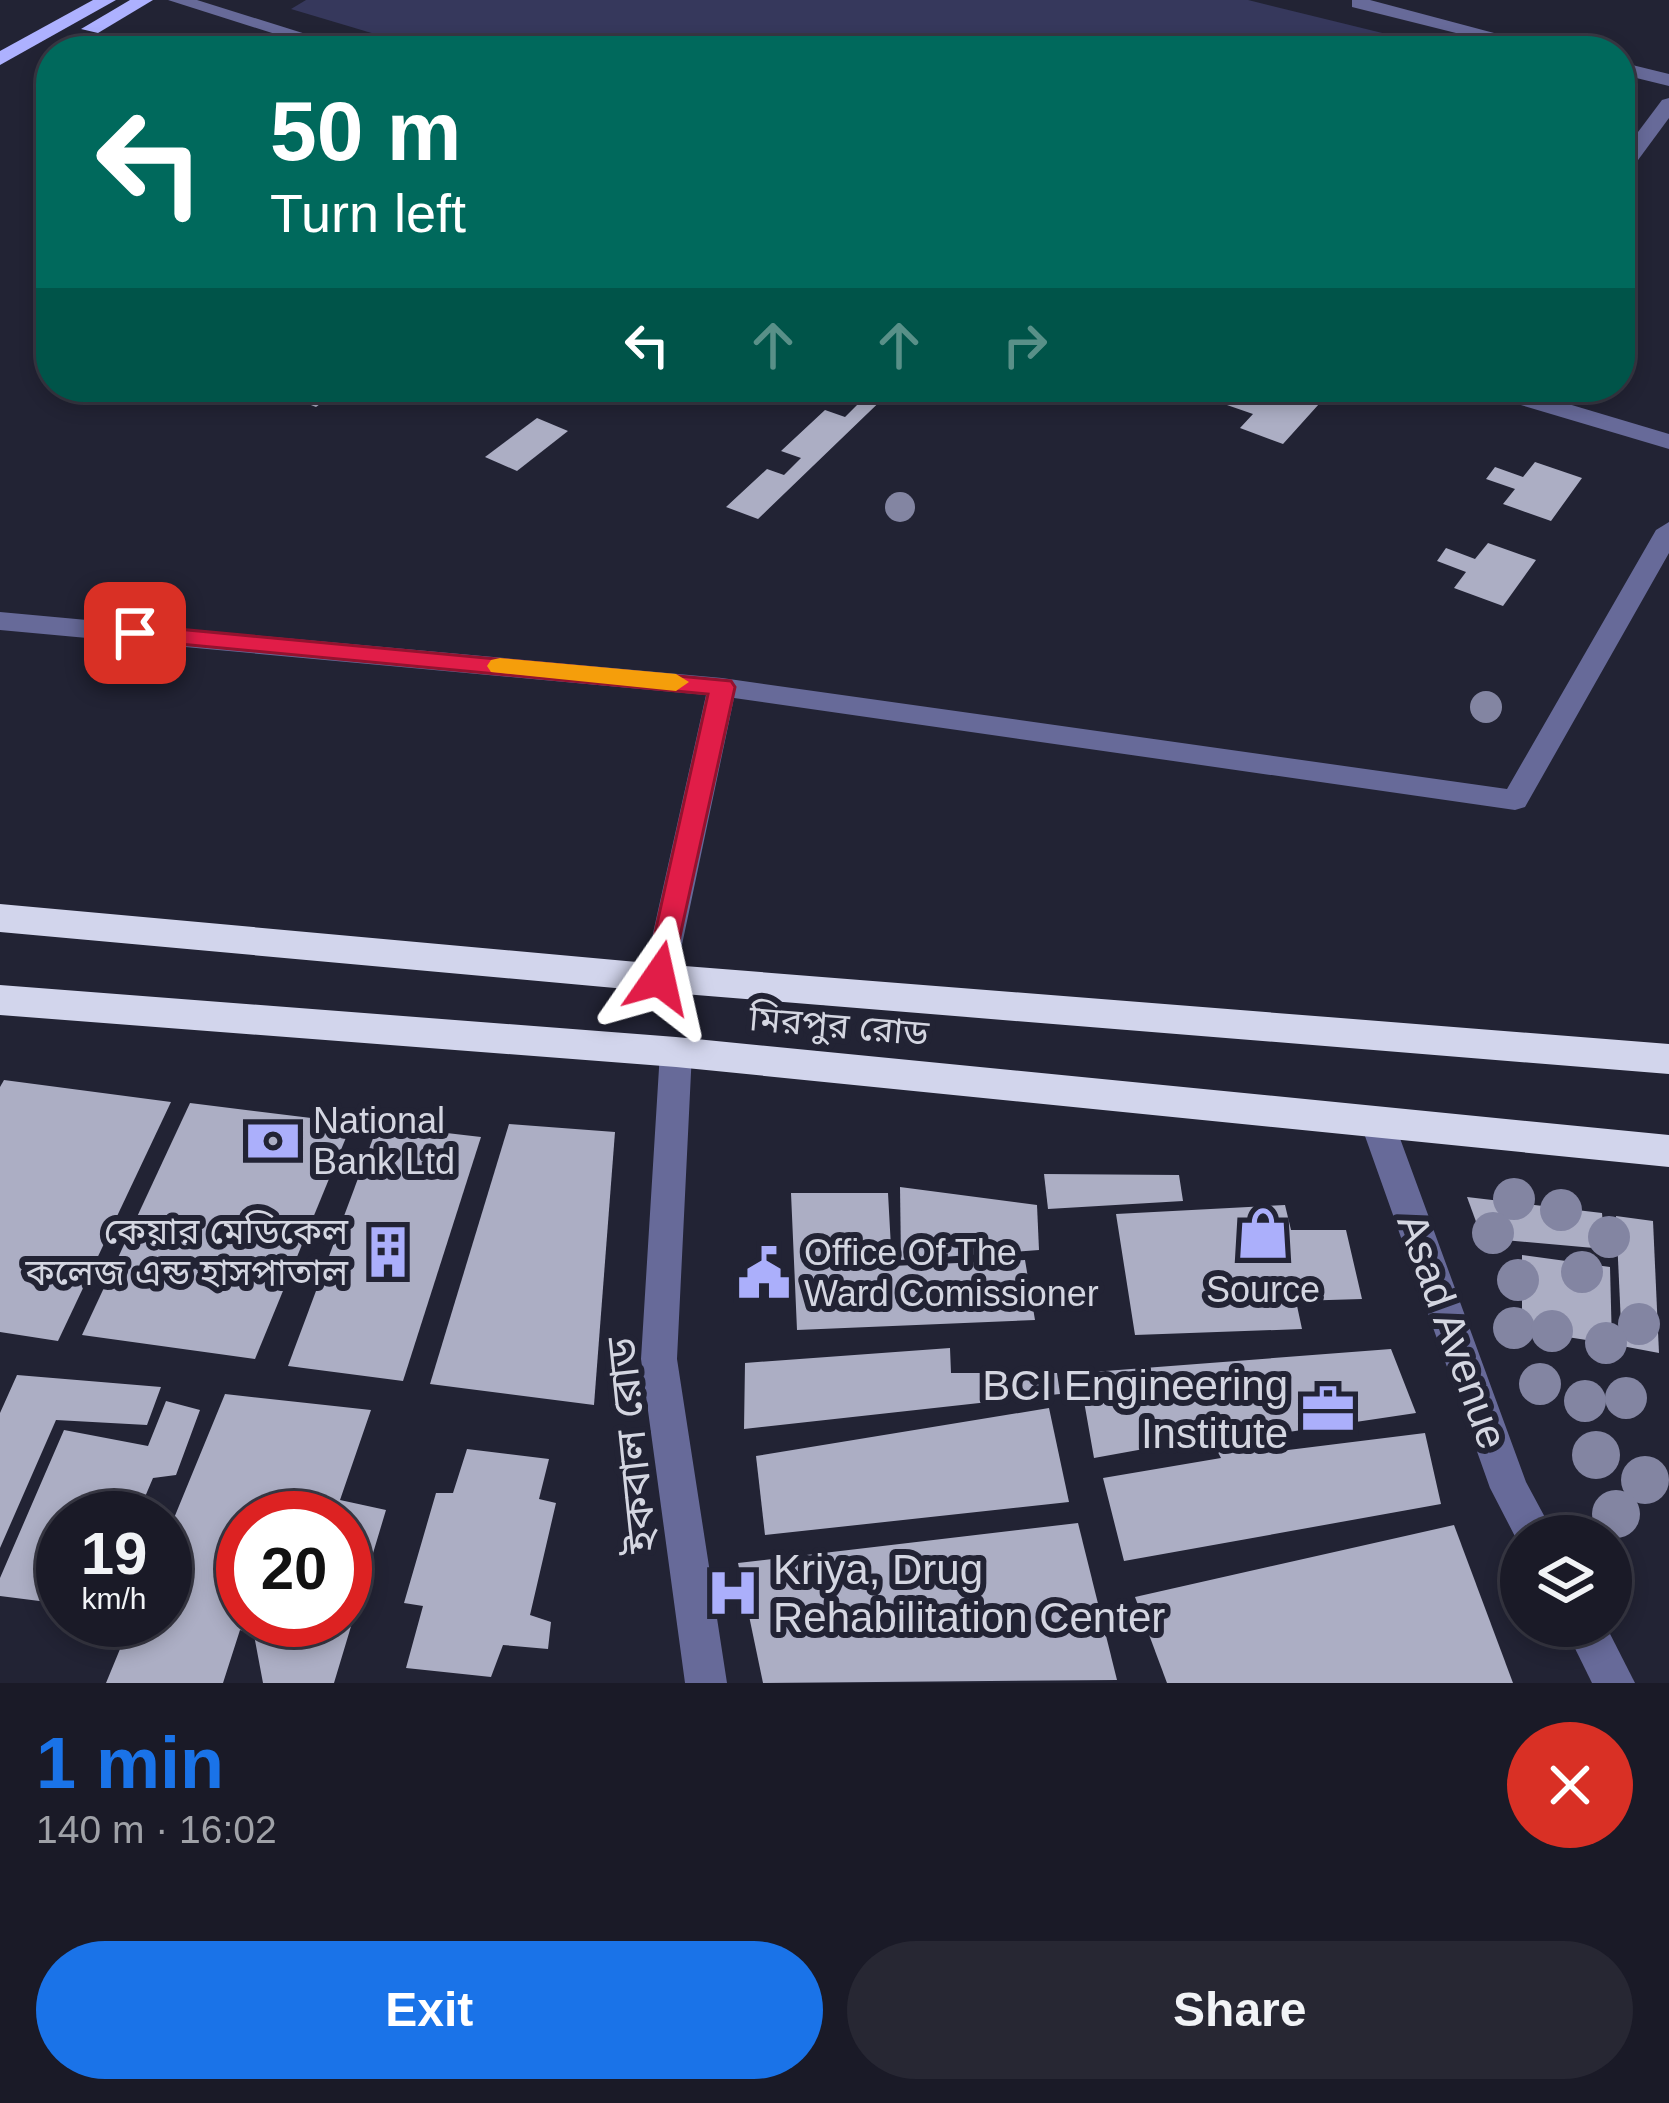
<!DOCTYPE html>
<meta charset="utf-8">
<style>
body{margin:0;font-family:Arial,"Noto Sans Bengali",sans-serif;background:#272733;color:#f1f3f6;height:100vh;display:flex;flex-direction:column;font-size:45px;white-space:nowrap}
*{box-sizing:border-box;margin:0}
p{font-size:39px;color:#9fa1a7}
.icon{flex:none;width:66px;height:66px;fill:none;stroke:currentColor;stroke-width:2;stroke-linecap:round;stroke-linejoin:round}
.map{position:relative;height:1683px;overflow:hidden}
.details{display:flex;flex-direction:column;background:#1a1a27;flex:1}
.details>*{flex:none}
.banner{position:absolute;left:36px;top:36px;width:1599px;height:366px;border-radius:48px;box-shadow:0 6px 18px #0003,0 0 0 3px #383844;background:#00695c;color:#fff;overflow:hidden}
.fabs{position:absolute;left:1500px;top:1515px;display:grid;gap:24px}
.fabs a{display:grid;place-items:center;width:132px;height:132px;border-radius:50%;background:#1a1a27;box-shadow:0 6px 18px #0003,0 0 0 3px #383844;font-size:60px}
.speed{position:absolute;left:36px;top:1491px;display:flex;gap:24px;font-size:60px;font-weight:700;text-align:center}
.speed>*{display:grid;place-content:center;width:156px;height:156px;border-radius:50%;background:#1a1a27;box-shadow:0 6px 18px #0003,0 0 0 3px #383844;line-height:1}
.speed small{font-size:30px;font-weight:400}
.speed .limit{border:18px solid #d22;background:#fff;color:#111}
.pin{position:absolute;display:grid;place-items:center;width:102px;height:102px;color:#fff;margin:-51px;border-radius:24px;box-shadow:0 6px 18px #0006}
.me{position:absolute;width:132px;margin:-66px;rotate:11deg;stroke-linejoin:round;filter:drop-shadow(0 0 9px #0008)}
.turn{display:flex;align-items:center;gap:42px;height:252px;padding:0 36px;font-size:54px}
.turn .icon{width:156px;height:156px;stroke-width:2.5}
.turn b{display:block;font-size:84px;line-height:102px}
.lanes{display:flex;align-items:center;height:114px;padding:0 36px;background:#0003;justify-content:center;gap:60px;direction:ltr}
.lanes .off{opacity:.35}
.round{display:grid;place-items:center;flex:none;width:126px;height:126px;border-radius:63px;background:#272733}
.head{display:flex;align-items:center;justify-content:space-between;height:204px;padding:0 36px}
h1{font-size:72px;font-weight:700;line-height:90px;color:#1a73e8}
.cta{display:flex;gap:24px;margin-top:auto;padding:24px 36px}
.cta a{flex:1;height:138px;border-radius:72px;background:#1a73e8;color:#fff;font-size:48px;font-weight:700;line-height:138px;text-align:center}
.cta a+a{background:#272733;color:#f1f3f6}
.map>svg:first-child{display:block}
.green{fill:#36385c}
.building{fill:#acaec4;fill-rule:evenodd}
.lines{fill:none;stroke-linecap:round;stroke-linejoin:round}
.minor{fill:#676a99;fill-rule:evenodd}
.major{fill:#adb1ff;fill-rule:evenodd}
.highway{fill:#d2d5ec;fill-rule:evenodd}
.tree{fill:#8385a2}
.route{fill:#e11d48;stroke:#92132f;stroke-width:3}
.slow{fill:#f59e0b}
.labels{text-anchor:middle;stroke-width:12;stroke-linejoin:round;paint-order:stroke}
.street-label{font-size:36px;fill:#d4d6e1;stroke:#222334}
.poi-label{font-size:36px;fill:#d4d6e1;stroke:#222334;text-anchor:start}
.near-street-label{font-size:42px;fill:#d4d6e1;stroke:#222334}
.near-poi-label{font-size:42px;fill:#d4d6e1;stroke:#222334;text-anchor:end}
</style>
<div class="map">
<svg width="1669" height="1683" viewBox="0 0 1669 1683">
<rect width="100%" height="100%" fill="#222334"/>
<polygon class="green" points="306,0 1248,0 1415,41 1406,51 432,51 291,9"/>
<g class="building">
<polygon points="293,387 343,387 316,407 283,394"/>
<polygon points="847,387 895,387 758,519 726,507 767,469 784,475 801,458 781,451 825,410 845,417 859,403 838,396"/>
<polygon points="1275,389 1319,404 1283,444 1240,428 1253,414 1227,405 1237,394 1262,403"/>
<polygon points="537,418 568,431 517,471 485,457"/>
<polygon points="1535,462 1582,478 1551,521 1503,504 1515,489 1486,479 1495,467 1523,477"/>
<polygon points="1488,543 1536,560 1503,606 1454,588 1466,572 1437,561 1446,548 1475,559"/>
<polygon points="4,1080 171,1102 58,1341 0,1332 0,1087"/>
<polygon points="190,1103 352,1123 255,1359 82,1335"/>
<polygon points="509,1124 615,1132 594,1405 430,1384"/>
<polygon points="378,1125 481,1137 403,1381 288,1366"/>
<polygon points="1044,1174 1179,1175 1183,1201 1048,1209"/>
<polygon points="900,1187 1037,1205 1039,1250 901,1260"/>
<polygon points="791,1193 888,1193 892,1266 1025,1260 1035,1320 797,1330"/>
<polygon points="1467,1197 1602,1213 1605,1249 1482,1238"/>
<polygon points="1285,1205 1291,1230 1346,1230 1362,1299 1296,1301 1302,1329 1135,1335 1116,1214"/>
<polygon points="1616,1216 1653,1221 1659,1353 1622,1346"/>
<polygon points="1522,1255 1610,1267 1612,1344 1522,1330"/>
<polygon points="950,1348 951,1373 1057,1373 1060,1394 744,1429 745,1363"/>
<polygon points="1391,1349 1416,1413 1254,1437 1263,1453 1425,1433 1441,1504 1124,1561 1103,1478 1221,1458 1210,1437 1094,1458 1079,1373"/>
<polygon points="17,1375 161,1387 147,1425 56,1420 0,1548 0,1413"/>
<path d="M225,1394L371,1410L340,1500L386,1510L334,1683H263L254,1635L240,1630L223,1683H106L132,1620H165V1540ZM243,1518H345V1620H243Z"/>
<polygon points="166,1401 200,1410 176,1475 153,1478 136,1518 63,1518 63,1604 0,1596 0,1578 64,1430 148,1446"/>
<polygon points="1049,1408 1069,1502 765,1535 756,1456"/>
<polygon points="467,1449 549,1459 539,1499 556,1503 530,1615 551,1622 548,1649 503,1645 491,1677 406,1668 423,1606 404,1603 436,1493 453,1493"/>
<polygon points="1078,1523 1117,1680 763,1683 738,1563"/>
<polygon points="1454,1525 1513,1683 1167,1683 1135,1597"/>
</g>
<g class="lines">
<g class="minor">
<polygon points="168,0 197,0 360,51 329,51"/>
<polygon points="1352,0 1370,0 1562,51 1528,51 1352,7"/>
<polygon points="1620,62 1669,74 1669,86 1620,74"/>
<polygon points="1669,98 1669,118 1627,175 1620,177 1620,156 1662,100"/>
<polygon points="1473,387 1511,387 1669,434 1669,449 1477,392"/>
<polygon points="1669,522 1669,553 1525,807 1515,810 734,698 675,978 670,986 648,986 643,978 706,695 0,630 0,612 722,678 1507,789 1656,530"/>
<polygon points="676,1039 688,1043 692,1052 677,1359 727,1683 685,1683 641,1359 660,1052 664,1043"/>
<polygon points="1377,1109 1389,1113 1394,1122 1526,1482 1555,1536 1521,1536 1521,1548 1490,1488 1360,1122 1365,1113"/>
<polygon points="1564,1626 1606,1626 1635,1683 1592,1683"/>
</g>
<g class="major">
<polygon points="93,0 116,0 0,65 0,51"/>
<polygon points="130,0 153,0 98,33 81,29"/>
</g>
<g class="highway">
<polygon points="0,904 659,964 1669,1044 1669,1074 659,992 0,932"/>
<polygon points="0,985 676,1037 1669,1135 1669,1167 676,1067 0,1015"/>
</g>
</g>
<g class="tree">
<circle cx="900" cy="507" r="15"/>
<circle cx="1486" cy="707" r="16"/>
<circle cx="1514" cy="1199" r="21"/>
<circle cx="1561" cy="1210" r="21"/>
<circle cx="1493" cy="1233" r="21"/>
<circle cx="1609" cy="1237" r="21"/>
<circle cx="1582" cy="1272" r="21"/>
<circle cx="1518" cy="1280" r="21"/>
<circle cx="1639" cy="1324" r="21"/>
<circle cx="1514" cy="1328" r="21"/>
<circle cx="1552" cy="1331" r="21"/>
<circle cx="1606" cy="1343" r="21"/>
<circle cx="1540" cy="1384" r="21"/>
<circle cx="1626" cy="1398" r="21"/>
<circle cx="1585" cy="1401" r="21"/>
<circle cx="1596" cy="1455" r="24"/>
<circle cx="1645" cy="1480" r="24"/>
<circle cx="1616" cy="1514" r="24"/>
</g>
<polygon class="route" points="135,625 731,681 735,687 669,986 649,986 645,978 708,694 127,639 123,633"/>
<polygon class="slow" points="500,658 676,674 689,682 676,691 491,672 487,666 491,660"/>
<defs>
<g id="bank-bare" transform="scale(4.14)"><path d="M-6-4H6V4H-6ZM0-2.3a2.3 2.3 0 1 0 0 4.6a2.3 2.3 0 1 0 0-4.6Z" fill="#abaffb" stroke="#222334" stroke-width="2.5" paint-order="stroke"/></g>
<g id="shop-bare" transform="scale(4.14)"><path d="M-5-2.5h2.3a2.7 3.5 0 0 1 5.4 0H5L5.5 6h-11ZM-1.5-2.5h3a1.5 2.3 0 0 0-3 0Z" fill="#abaffb" stroke="#222334" stroke-width="2.5" paint-order="stroke"/></g>
<g id="building-bare" transform="scale(4.14)"><path d="M-4-6H4V6H1V3H-1V6H-4ZM-2.5-4.3h1.7v1.8h-1.7ZM.8-4.3h1.7v1.8H.8ZM-2.5-1h1.7V.8h-1.7ZM.8-1h1.7V.8H.8Z" fill="#abaffb" stroke="#222334" stroke-width="2.5" paint-order="stroke"/></g>
<g id="civic-bare" transform="scale(4.14)"><path d="M-.6-6.5H3V-4.5H.6V-3L4-1V1h2V6H-6V1h2V-1L-.6-3ZM-1.2 2.5V6h2.4V2.5Z" fill="#abaffb" stroke="#222334" stroke-width="2.5" paint-order="stroke"/></g>
<g id="office-bare" transform="scale(4.14)"><path d="M-6-3h4V-5.5h4V-3h4V5H-6ZM-1-4.5V-3h2v-1.5ZM-6 0V1H6V0Z" fill="#abaffb" stroke="#222334" stroke-width="2.5" paint-order="stroke"/></g>
<g id="hospital-bare" transform="scale(4.14)"><path d="M-5-5h3v3.5h4V-5h3V5h-3V1.5h-4V5h-3Z" fill="#abaffb" stroke="#222334" stroke-width="2.5" paint-order="stroke"/></g>
</defs>
<g fill-rule="evenodd">
<use href="#bank-bare" x="273" y="1141"/>
<use href="#shop-bare" x="1263" y="1233"/>
<use href="#building-bare" x="388" y="1252"/>
<use href="#civic-bare" x="764" y="1273"/>
<use href="#office-bare" x="1328" y="1409"/>
<use href="#hospital-bare" x="733" y="1593"/>
</g>
<g class="labels">
<g class="street-label">
<text transform="translate(839 1025) rotate(5)" y="13">মিরপুর রোড</text>
</g>
<g class="poi-label">
<text x="313" y="1133">National<tspan x="313" dy="41">Bank Ltd</tspan></text>
<text x="348" y="1244" text-anchor="end">কেয়ার মেডিকেল<tspan x="348" dy="41">কলেজ এন্ড হাসপাতাল</tspan></text>
<text x="804" y="1265">Office Of The<tspan x="804" dy="41">Ward Comissioner</tspan></text>
<text x="1263" y="1302" text-anchor="middle">Source</text>
</g>
<g class="near-street-label">
<text transform="translate(1453 1331) rotate(70)" y="15">Asad Avenue</text>
<text transform="translate(631 1445) rotate(-96)" y="15">ইকবাল রোড</text>
</g>
<g class="near-poi-label">
<text x="1288" y="1400">BCI Engineering<tspan x="1288" dy="48">Institute</tspan></text>
<text x="773" y="1584" text-anchor="start">Kriya, Drug<tspan x="773" dy="48">Rehabilitation Center</tspan></text>
</g>
</g>
</svg>
<div class="fabs">
<a><svg class="icon" aria-label="layers" viewBox="0 0 24 24"><path d="M12 4l9 5-9 5-9-5zM3 14l9 5 9-5"/></svg></a>
</div>
<div class="speed"><div>19<small>km/h</small></div><div class="limit">20</div></div>
<div class="pin" style="left:135px;top:633px;background:#d93025"><svg class="icon" aria-label="arrive" viewBox="0 0 24 24"><path d="M6 21V4h12l-3 4 3 4H6"/></svg></div>
<svg class="me" style="left:659px;top:978px" viewBox="-20 -20 40 40"><path d="M0-17L14 15 0 8-14 15z" fill="#e11d48" stroke="#fff" stroke-width="4"/></svg>
<div class="banner">
<div class="turn"><svg class="icon" aria-label="left" viewBox="0 0 24 24"><path d="M17 20v-9H6M10 6l-5 5 5 5"/></svg><div><b>50 m</b>Turn left</div></div>
<div class="lanes"><svg class="icon" aria-label="left" viewBox="0 0 24 24"><path d="M17 20v-9H6M10 6l-5 5 5 5"/></svg><svg class="icon off" aria-label="ahead" viewBox="0 0 24 24"><path d="M12 20V5M6 11l6-6 6 6"/></svg><svg class="icon off" aria-label="ahead" viewBox="0 0 24 24"><path d="M12 20V5M6 11l6-6 6 6"/></svg><svg class="icon off" aria-label="right" viewBox="0 0 24 24"><path d="M7 20v-9h11M14 6l5 5-5 5"/></svg></div>
</div>
</div>
<section class="details">
<div class="head"><div><h1>1 min</h1><p>140 m · 16:02</p></div><a class="round" style="background:#d93025;color:#fff"><svg class="icon" aria-label="close" viewBox="0 0 24 24"><path d="M6 6l12 12M18 6L6 18"/></svg></a></div>
<div class="cta"><a>Exit</a><a>Share</a></div>
</section>
